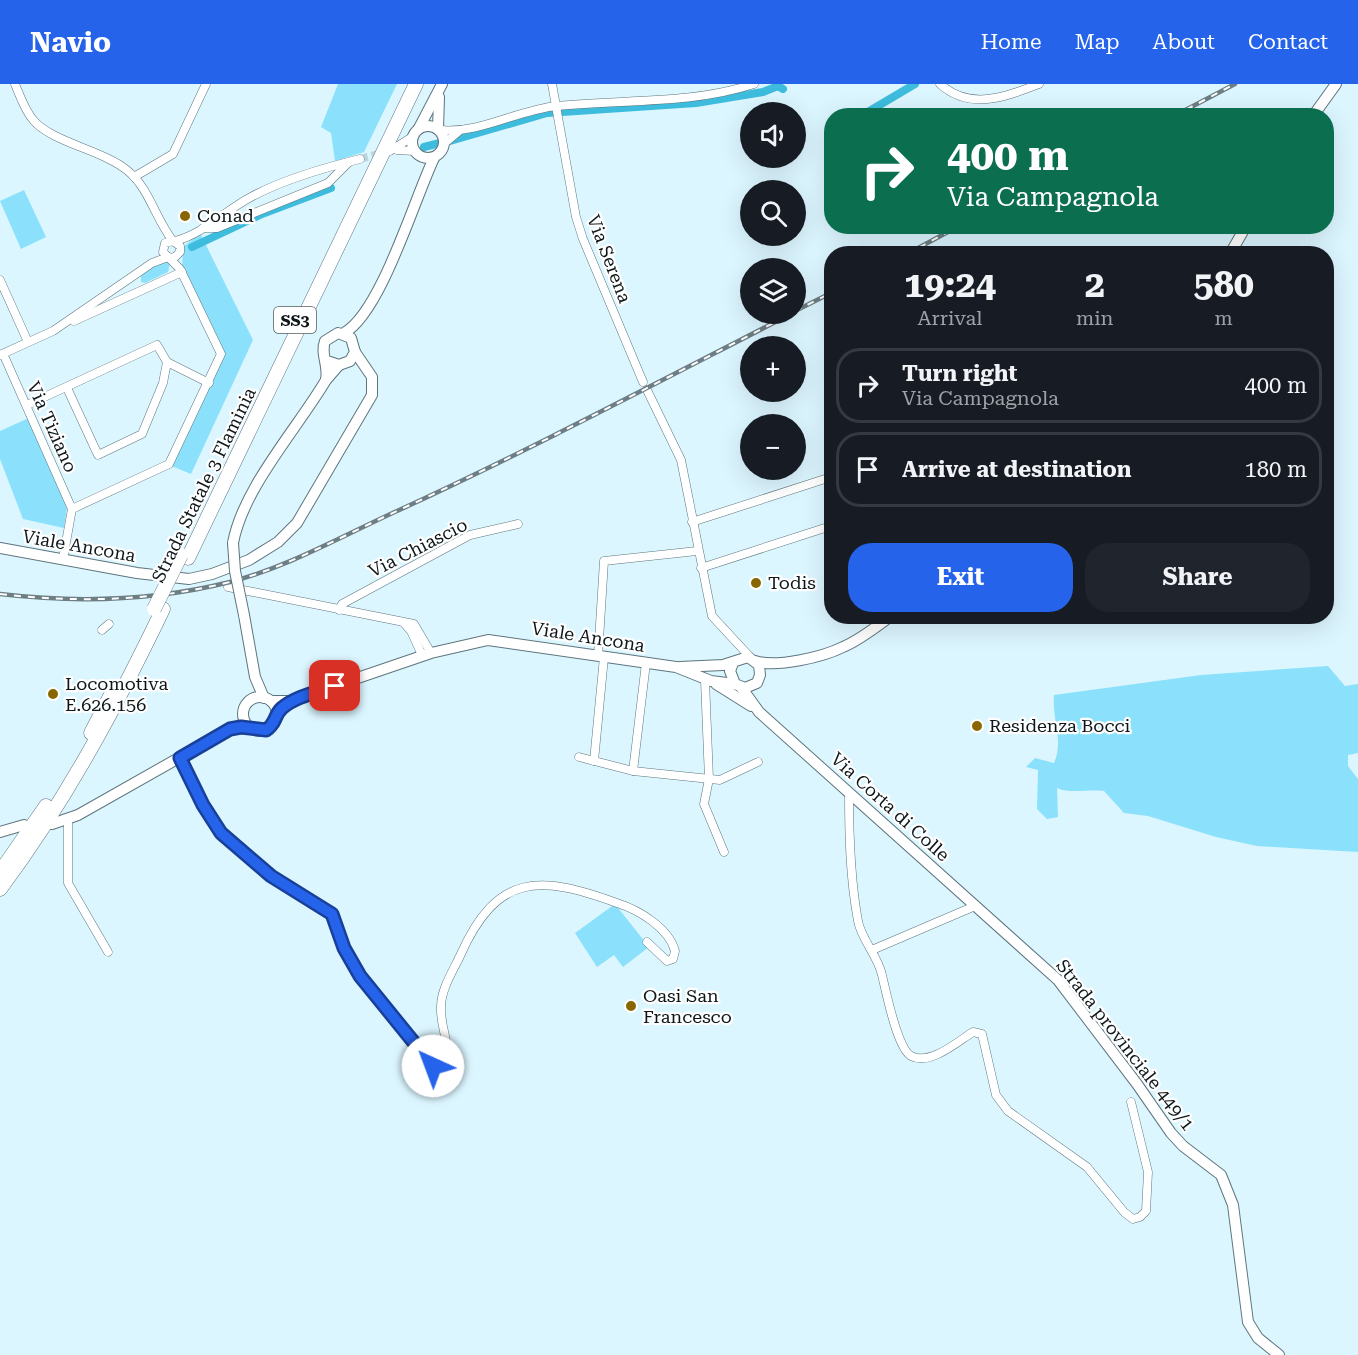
<!DOCTYPE html>
<meta charset="utf-8">
<style>
body{margin:0;font-family:"Roboto Serif",serif;background:#20242c;color:#f1f3f6;height:100vh;display:flex;flex-direction:column;font-size:22px;white-space:nowrap}
*{box-sizing:border-box;margin:0}
p{font-size:20px;color:#9ea1a6}
.icon{flex:none;width:33px;height:33px;fill:none;stroke:currentColor;stroke-width:2;stroke-linecap:round;stroke-linejoin:round}
.map{position:relative;flex:1;overflow:hidden}
.sheet{position:absolute;left:824px;top:162px;width:510px;height:378px;display:flex;flex-direction:column;background:#171b24;border-radius:24px;box-shadow:0 6px 24px #0002}
.sheet>*{flex:none}
.top-card{position:absolute;left:824px;top:24px;width:510px;height:126px;border-radius:24px;box-shadow:0 6px 24px #0002;background:#0b6e4f;color:#fff;overflow:hidden}
.buttons{position:absolute;left:740px;top:18px;display:grid;gap:12px}
.buttons a{display:grid;place-items:center;width:66px;height:66px;border-radius:50%;background:#171b24;box-shadow:0 6px 24px #0002;font-size:30px}
.pin{position:absolute;display:grid;place-items:center;width:51px;height:51px;color:#fff;margin:-26px;border-radius:12px;box-shadow:0 3px 9px #0006}
.me{position:absolute;width:66px;margin:-33px;rotate:317deg;stroke-linejoin:round;filter:drop-shadow(0 0 4px #0008)}
.turn{display:flex;align-items:center;gap:21px;height:126px;padding:0 24px;font-size:27px}
.turn .icon{width:78px;height:78px;stroke-width:2.5}
.turn b{display:block;font-size:42px;line-height:51px}
.eta{display:flex;justify-content:space-evenly;align-items:center;height:102px;text-align:center}
.eta b{font-size:36px;font-weight:700;line-height:42px}
.button{display:flex;gap:12px;margin-top:auto;padding:12px 24px}
.button a{flex:1;height:69px;border-radius:24px;background:#2563eb;color:#fff;font-size:24px;font-weight:700;line-height:69px;text-align:center}
.button a+a{background:#20242c;color:#f1f3f6}
ul{padding:0;list-style:none}
li{display:flex;align-items:center;gap:18px;height:75px;margin:0 12px 9px;padding:0 12px;border:3px solid #363941;border-radius:24px}
li div{flex:1}
li b{display:block;font-size:22px}
li em{font-style:normal}
header{display:flex;align-items:center;gap:36px;box-sizing:border-box;height:84px;padding:0 30px;background:#2563eb;color:#fff}
header strong{font-size:28px}
nav{display:flex;gap:33px;margin-inline-start:auto;font-size:21px}
.map>svg:first-child{display:block}
.green{fill:#8be1fb}
.lines{fill:none;stroke-linecap:round;stroke-linejoin:round}
.canal{stroke:#3ebcdd;stroke-width:8}
.street-tunnel{stroke:#bdd5dd;stroke-width:8;stroke-dasharray:8 4;stroke-linecap:butt}
.street-casing{stroke:#5e757d;stroke-width:9}
.secondary-casing{stroke:#5e757d;stroke-width:12}
.highway-casing{stroke:#5e757d;stroke-width:15}
.street{stroke:#fff;stroke-width:8}
.secondary{stroke:#fff;stroke-width:10}
.highway{stroke:#fff;stroke-width:14}
.rail-casing{stroke:#6d7e84;stroke-width:4.5}
.rail{stroke:#fefefe;stroke-width:2;stroke-dasharray:7;stroke-linecap:butt}
.secondary-bridge-casing{stroke:#5e757d;stroke-width:12;stroke-linecap:butt}
.highway-bridge-casing{stroke:#5e757d;stroke-width:15;stroke-linecap:butt}
.secondary-bridge{stroke:#fff;stroke-width:10}
.highway-bridge{stroke:#fff;stroke-width:14}
.route-casing{stroke:#184099;stroke-width:15}
.route{stroke:#2563eb;stroke-width:10}
.poi-dot{fill:#886702;stroke:#fefefe;stroke-width:2}
.labels{text-anchor:middle;stroke-width:4.5;stroke-linejoin:round;paint-order:stroke}
.shield{fill:#fefefe;stroke:#555c5e;stroke-width:1.5}
.shield-label{font-size:16px;font-weight:bold;fill:#0d171a}
.poi-label{font-size:18px;fill:#0d171a;stroke:#fefefe;text-anchor:start}
.street-label{font-size:18px;fill:#0d171a;stroke:#fefefe}
</style>
<header>
<strong>Navio</strong>
<nav><a>Home</a><a>Map</a><a>About</a><a>Contact</a></nav>
</header>
<div class="map">
<svg width="1358" height="1271" viewBox="0 0 1358 1271">
<rect width="100%" height="100%" fill="#dcf6ff"/>
<g class="green">
<polygon points="338,0 397,0 364,68 335,77 331,49 321,43"/>
<polygon points="24,106 46,153 21,165 0,117"/>
<polygon points="200,149 253,256 191,390 169,381 222,271 182,185 183,163"/>
<polygon points="161,176 170,179 168,188 145,199 141,198 141,190"/>
<polygon points="31,333 67,423 64,444 23,435 0,375 0,347"/>
<path d="M1328,582L1345,602L1358,600V669L1348,671V682L1358,695V768L1257,762L1216,753L1148,732L1124,729L1104,707C1089,705 1069,710 1057,704L1058,733L1047,735L1037,725L1038,686L1026,683L1035,674L1054,679C1064,656 1052,637 1054,611L1201,591Z"/>
<polygon points="615,820 649,863 623,883 614,871 597,883 575,849"/>
</g>
<g class="lines">
<g class="canal">
<polyline points="861,32 915,0"/>
<polyline points="450,57 547,29 696,19 763,8 778,2 783,5"/>
<polyline points="424,63 440,59"/>
<polyline points="192,163 262,130 331,104"/>
</g>
<polyline class="street-tunnel" points="360,75 383,69"/>
<g class="street-casing">
<g id="street">
<path d="M15,0C20,12 25,27 34,37C54,59 103,66 128,87C149,104 156,136 173,157"/>
<polyline points="552,0 576,133 583,155 643,298"/>
<path d="M940,0C970,27 1005,13 1039,0"/>
<path d="M440,46C480,50 517,26 557,22C623,15 689,21 754,0"/>
<polyline points="445,59 458,48"/>
<polyline points="397,66 414,67"/>
<polyline points="390,67 412,53"/>
<polyline points="134,93 173,70 206,0"/>
<polyline points="203,144 217,144 328,99 348,79"/>
<path d="M175,157C203,150 226,126 251,113C284,95 323,84 360,75"/>
<polyline points="0,196 28,258"/>
<polyline points="74,237 182,188"/>
<polyline points="0,271 53,247 152,179 168,173"/>
<polyline points="5,274 72,425"/>
<polyline points="167,278 209,299"/>
<polyline points="647,306 681,376 712,532 751,574"/>
<polyline points="27,321 157,261 167,278 163,299 142,350 98,371 67,304"/>
<polyline points="692,438 831,393"/>
<polyline points="63,475 72,425 169,380 221,270 180,185 163,168 165,159 173,157 180,162 180,168 175,173 170,174"/>
<polyline points="701,484 831,442"/>
<polyline points="228,503 414,540 431,569"/>
<polyline points="339,526 342,520 470,451 518,440"/>
<polyline points="403,538 411,547 422,571"/>
<polyline points="102,546 109,540"/>
<polyline points="598,572 604,477 697,467"/>
<polyline points="705,596 709,695 704,720 724,768"/>
<polyline points="579,673 633,687 720,696 758,678"/>
<path d="M180,674L203,721L221,749L271,792L332,830L344,864L360,893L433,982L442,981L448,973C448,956 440,940 441,923C441,905 453,887 460,872C497,788 540,791 617,819C639,826 669,844 675,867L673,875L667,877L647,858"/>
<polyline points="594,677 604,573"/>
<polyline points="633,687 646,579"/>
<path d="M849,709C849,751 850,794 858,837C861,855 878,872 882,891C886,907 897,964 911,972C930,982 957,958 973,948L982,950L996,1011L1008,1027L1087,1083L1124,1128L1133,1135L1140,1133L1146,1127L1148,1088L1131,1018"/>
<polyline points="68,736 68,799 108,868"/>
<polyline points="872,866 975,822"/>
</g>
</g>
<g class="secondary-casing">
<g id="secondary">
<polyline points="1313,32 1336,0"/>
<circle cx="428" cy="58" r="16"/>
<polyline points="419,44 442,0"/>
<polyline points="438,45 439,13"/>
<polyline points="1230,170 1246,142"/>
<path d="M344,249C381,229 415,113 434,74"/>
<path d="M326,296C329,281 320,270 325,257L338,249L351,254L355,268L350,277L339,281L327,277"/>
<path d="M233,459C243,404 297,345 326,296L339,281"/>
<polyline points="0,464 137,489 189,495 212,490 249,476 278,458 297,439 372,311 372,293 355,268"/>
<polyline points="244,531 255,593 264,614"/>
<path d="M755,577C776,584 823,573 843,563C860,556 876,543 891,532"/>
<polyline points="680,583 723,581 748,573 759,581 760,591 757,599 745,604 735,600 730,587 733,579"/>
<polyline points="716,600 751,622"/>
<polyline points="741,603 759,628 1058,896 1137,1000 1171,1049 1183,1062 1221,1091 1233,1121 1248,1238 1258,1254 1279,1271"/>
<circle cx="260" cy="630" r="17"/>
<polyline points="271,617 290,617 431,569 488,556 676,583 711,597 735,600"/>
<polyline points="52,740 78,731 230,645 250,644"/>
<polyline points="0,748 24,741"/>
</g>
</g>
<g class="highway-casing">
<g id="highway">
<polyline points="188,474 416,0"/>
<polyline points="91,649 114,605"/>
<polyline points="0,788 46,722"/>
<path d="M0,805C65,718 116,623 163,525"/>
</g>
</g>
<use href="#street" class="street"/>
<use href="#secondary" class="secondary"/>
<use href="#highway" class="highway"/>
<g class="rail-casing">
<g id="rail">
<polyline points="1174,32 1235,0"/>
<polyline points="907,170 959,142"/>
<polyline points="795,227 831,209"/>
<path d="M0,510C77,519 154,517 230,498C288,483 342,452 397,427C530,366 660,297 791,230"/>
</g>
</g>
<use href="#rail" class="rail"/>
<g class="secondary-bridge-casing">
<polyline id="secondary-bridge" points="233,459 235,487 244,531"/>
</g>
<g class="highway-bridge-casing">
<polyline id="highway-bridge" points="154,525 181,471"/>
</g>
<use href="#secondary-bridge" class="secondary-bridge"/>
<use href="#highway-bridge" class="highway-bridge"/>
</g>
<g class="lines">
<g class="route-casing">
<path id="route" d="M335,602C318,608 296,612 282,624C274,631 276,640 266,646L241,643L230,645L180,674L203,721L221,749L271,792L332,830L344,864L360,892L433,982"/>
</g>
<use href="#route" class="route"/>
</g>
<g class="poi-dot">
<circle cx="185" cy="132" r="6"/>
<circle cx="756" cy="499" r="6"/>
<circle cx="53" cy="610" r="6"/>
<circle cx="977" cy="642" r="6"/>
<circle cx="631" cy="922" r="6"/>
</g>
<g class="labels">
<rect class="shield" x="274" y="223" width="42" height="26" rx="4.5"/>
<g class="shield-label">
<text x="295" y="242">SS3</text>
</g>
<g class="poi-label">
<text x="197" y="138">Conad</text>
<text x="768" y="505">Todis</text>
<text x="65" y="606">Locomotiva<tspan x="65" dy="21">E.626.156</tspan></text>
<text x="989" y="648">Residenza Bocci</text>
<text x="643" y="918">Oasi San<tspan x="643" dy="21">Francesco</tspan></text>
</g>
<g class="street-label">
<text transform="translate(609 175) rotate(69)" y="6">Via Serena</text>
<text transform="translate(52 343) rotate(66)" y="6">Via Tiziano</text>
<text transform="translate(204 401) rotate(-64)" y="6">Strada Statale 3 Flaminia</text>
<text transform="translate(79 462) rotate(10)" y="6">Viale Ancona</text>
<text transform="translate(418 464) rotate(-27)" y="6">Via Chiascio</text>
<text transform="translate(588 553) rotate(9)" y="6">Viale Ancona</text>
<text transform="translate(890 723) rotate(42)" y="6">Via Corta di Colle</text>
<text transform="translate(1125 961) rotate(52)" y="6">Strada provinciale 449/1</text>
</g>
</g>
</svg>
<div class="buttons">
<a><svg class="icon" aria-label="sound" viewBox="0 0 24 24"><path d="M4 9h4l5-4v14l-5-4H4zM17 9q2 3 0 6"/></svg></a>
<a><svg class="icon" aria-label="search" viewBox="0 0 24 24"><circle cx="10" cy="10" r="6"/><path d="M15 15l6 6"/></svg></a>
<a><svg class="icon" aria-label="layers" viewBox="0 0 24 24"><path d="M12 4l9 5-9 5-9-5zM3 14l9 5 9-5"/></svg></a>
<a>+</a>
<a>−</a>
</div>
<div class="pin" style="left:335px;top:602px;background:#d93025"><svg class="icon" aria-label="arrive" viewBox="0 0 24 24"><path d="M6 21V4h12l-3 4 3 4H6"/></svg></div>
<svg class="me" style="left:433px;top:982px" viewBox="-20 -20 40 40"><circle r="19" fill="#fff"/><path d="M0-13L10 11 0 6-10 11z" fill="#2563eb"/></svg>
<div class="top-card">
<div class="turn"><svg class="icon" aria-label="right" viewBox="0 0 24 24"><path d="M7 20v-9h11M14 6l5 5-5 5"/></svg><div><b>400 m</b>Via Campagnola</div></div>
</div>
<section class="sheet">
<div class="eta">
<div><b>19:24</b><p>Arrival</p></div>
<div><b>2</b><p>min</p></div>
<div><b>580</b><p>m</p></div>
</div>
<ul>
<li><svg class="icon" aria-label="right" viewBox="0 0 24 24"><path d="M7 20v-9h11M14 6l5 5-5 5"/></svg><div><b>Turn right</b><p>Via Campagnola</p></div><em>400 m</em></li>
<li><svg class="icon" aria-label="arrive" viewBox="0 0 24 24"><path d="M6 21V4h12l-3 4 3 4H6"/></svg><div><b>Arrive at destination</b></div><em>180 m</em></li>
</ul>
<div class="button"><a>Exit</a><a>Share</a></div>
</section>
</div>
